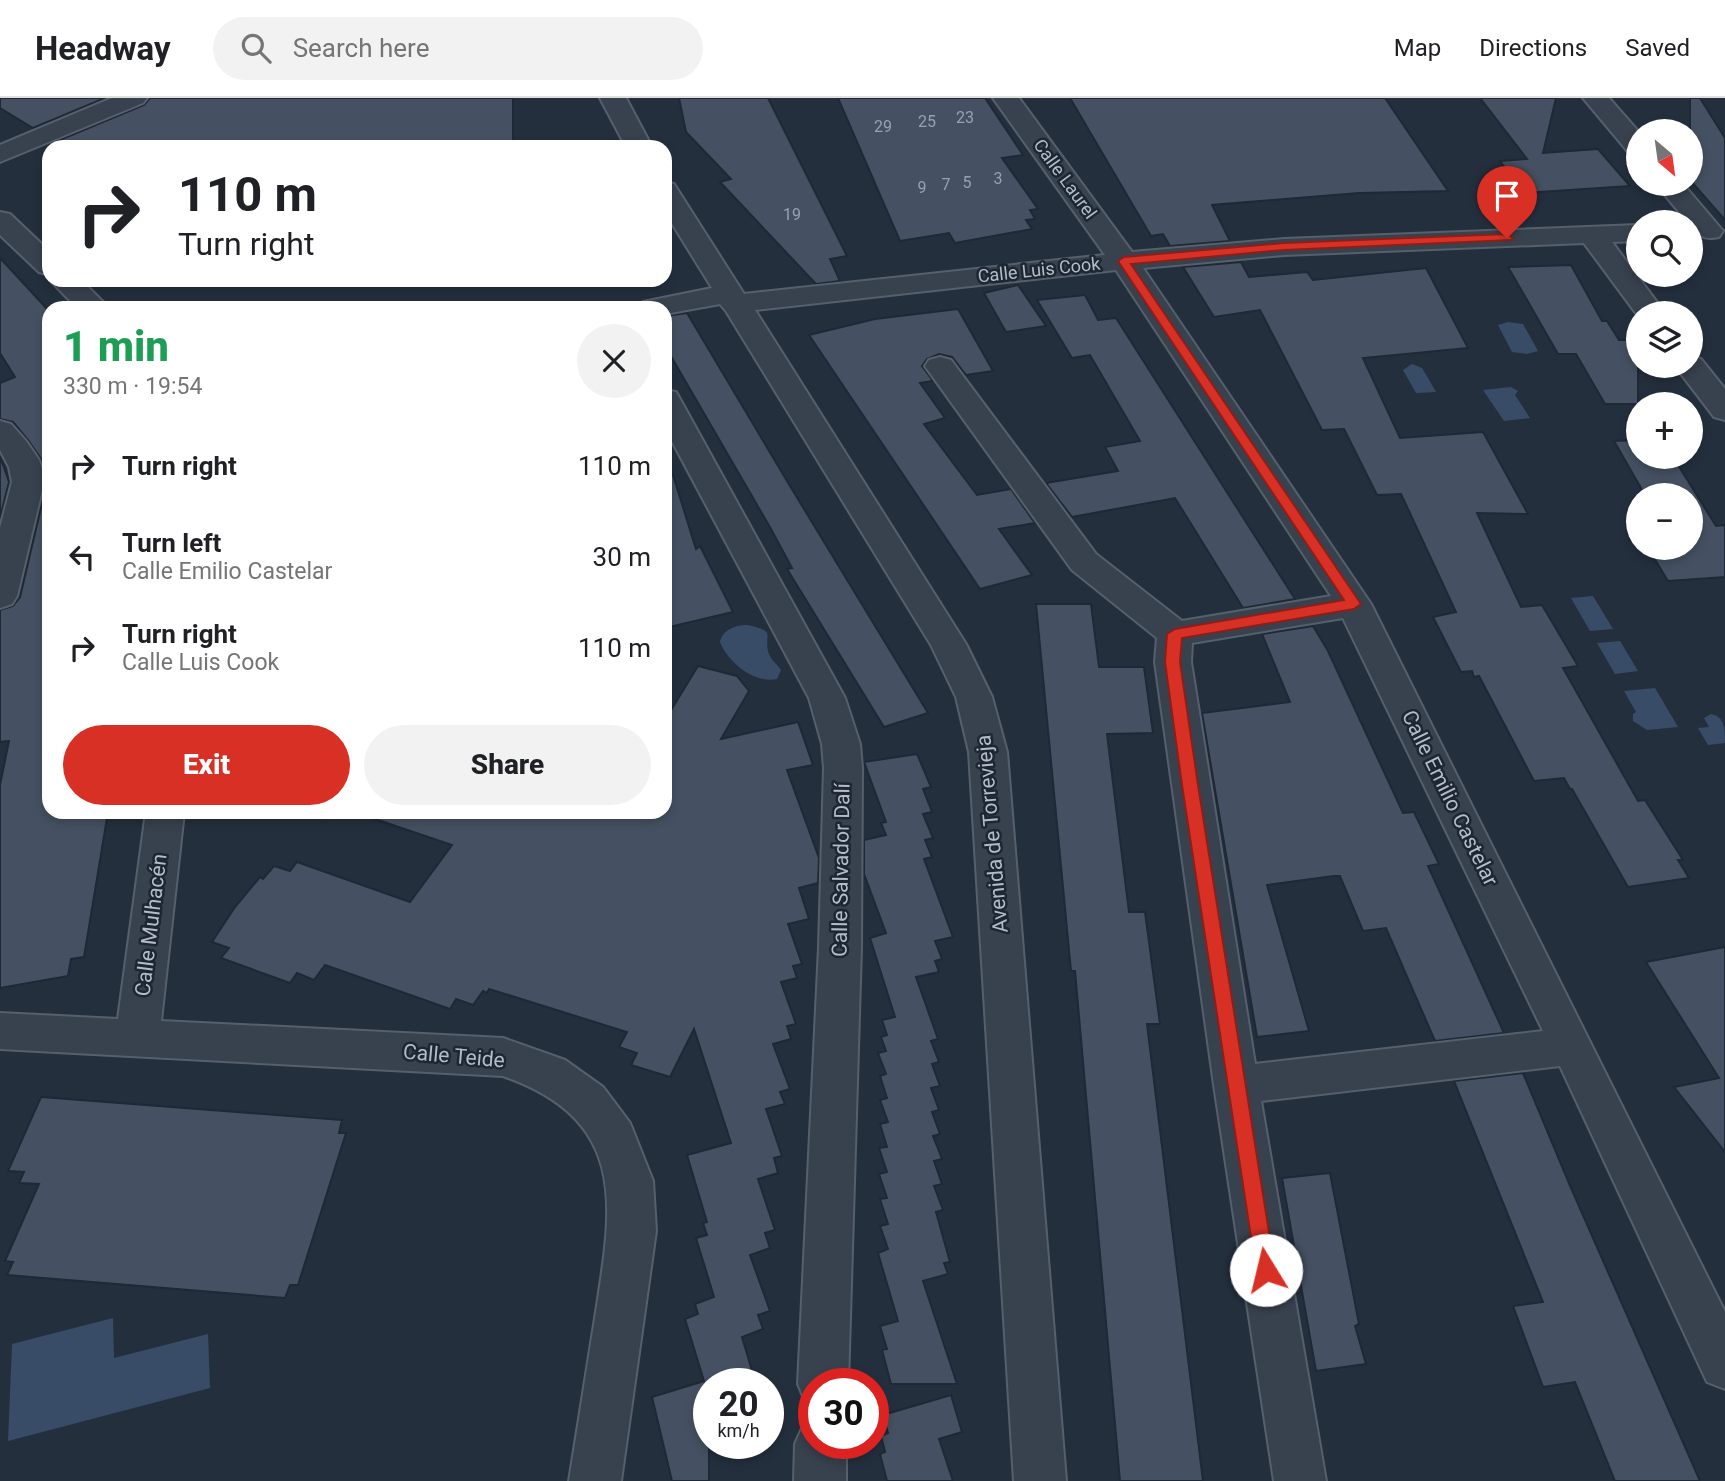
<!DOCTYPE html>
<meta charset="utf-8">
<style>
body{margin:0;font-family:Roboto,sans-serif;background:#f2f2f2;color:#202124;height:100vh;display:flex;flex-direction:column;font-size:26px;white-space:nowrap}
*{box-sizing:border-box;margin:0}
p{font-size:23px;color:#757577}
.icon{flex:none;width:38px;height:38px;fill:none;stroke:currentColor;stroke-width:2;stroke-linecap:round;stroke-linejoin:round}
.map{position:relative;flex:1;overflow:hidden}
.panel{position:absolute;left:42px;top:203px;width:630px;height:518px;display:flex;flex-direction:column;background:#fff;border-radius:21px;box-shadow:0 4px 10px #0003}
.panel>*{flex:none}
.top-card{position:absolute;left:42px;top:42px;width:630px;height:147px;border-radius:21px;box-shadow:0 4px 10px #0003;background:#fff;color:#202124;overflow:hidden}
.needle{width:46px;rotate:151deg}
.buttons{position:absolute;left:1626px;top:21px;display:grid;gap:14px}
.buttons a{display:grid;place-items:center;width:77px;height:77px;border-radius:50%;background:#fff;box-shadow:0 4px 10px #0003;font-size:35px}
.speed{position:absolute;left:693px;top:1270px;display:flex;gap:14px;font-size:35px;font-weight:700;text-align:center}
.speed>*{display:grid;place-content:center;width:91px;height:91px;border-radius:50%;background:#fff;box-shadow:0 4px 10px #0003;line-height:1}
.speed small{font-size:18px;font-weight:400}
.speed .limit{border:10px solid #d22;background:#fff;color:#111}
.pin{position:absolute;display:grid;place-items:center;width:60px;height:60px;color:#fff;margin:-72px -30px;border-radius:50% 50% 50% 0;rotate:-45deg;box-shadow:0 0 7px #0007}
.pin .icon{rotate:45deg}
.me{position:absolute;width:77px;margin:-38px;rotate:351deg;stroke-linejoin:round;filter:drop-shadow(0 0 5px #0008)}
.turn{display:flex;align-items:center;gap:24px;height:147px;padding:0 21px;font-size:32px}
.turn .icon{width:91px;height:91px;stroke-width:2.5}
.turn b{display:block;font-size:49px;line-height:60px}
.round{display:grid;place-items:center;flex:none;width:74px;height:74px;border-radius:37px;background:#f2f2f2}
.head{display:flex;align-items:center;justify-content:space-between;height:119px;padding:0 21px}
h1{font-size:42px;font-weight:800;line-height:52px;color:#1e9e55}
.cta{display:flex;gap:14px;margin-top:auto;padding:14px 21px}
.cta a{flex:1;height:80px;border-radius:42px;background:#d93025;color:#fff;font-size:28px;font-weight:800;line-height:80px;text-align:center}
.cta a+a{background:#f2f2f2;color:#202124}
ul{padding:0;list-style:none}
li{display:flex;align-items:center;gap:21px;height:91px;padding:0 21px}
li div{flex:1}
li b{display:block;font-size:26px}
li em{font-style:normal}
header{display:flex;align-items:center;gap:42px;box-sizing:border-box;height:98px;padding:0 35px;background:#fff;border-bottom:2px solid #e0e0e0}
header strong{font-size:33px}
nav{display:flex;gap:38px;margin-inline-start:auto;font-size:24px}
.search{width:490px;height:63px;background:#f2f2f2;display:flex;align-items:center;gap:18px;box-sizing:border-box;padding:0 24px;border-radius:38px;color:#757577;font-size:26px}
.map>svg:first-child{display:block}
.water{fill:#394c67}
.building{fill:#455162;stroke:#1f2835;stroke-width:2}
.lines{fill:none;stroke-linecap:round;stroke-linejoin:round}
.minor-casing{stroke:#565f6c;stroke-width:4}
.minor{fill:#38414e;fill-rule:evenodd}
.route{fill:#d93025;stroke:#8d1f18;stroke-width:2}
.labels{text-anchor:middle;stroke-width:5;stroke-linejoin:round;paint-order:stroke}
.far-number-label{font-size:16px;fill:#98a1af}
.far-street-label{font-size:18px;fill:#b4bcc9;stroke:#1d2633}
.street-label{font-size:21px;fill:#b4bcc9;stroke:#1d2633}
</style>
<header>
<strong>Headway</strong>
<div class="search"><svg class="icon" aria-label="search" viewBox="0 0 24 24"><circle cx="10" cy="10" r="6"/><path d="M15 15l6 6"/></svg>Search here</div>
<nav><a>Map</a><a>Directions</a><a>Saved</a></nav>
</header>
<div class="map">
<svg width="1725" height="1383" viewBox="0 0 1725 1383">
<rect width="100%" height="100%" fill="#242f3e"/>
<g class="water">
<polygon points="1508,224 1523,226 1538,253 1527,256 1512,254 1498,227"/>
<polygon points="1412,266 1422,270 1436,294 1416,295 1403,272"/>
<polygon points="1511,289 1518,293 1515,297 1530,320 1504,323 1483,292"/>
<polygon points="1593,498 1613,531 1590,533 1571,500"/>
<path d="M748,527C777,534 764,535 768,553C769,560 777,566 781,572L777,581C754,586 728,564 720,544C723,531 736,527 748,527Z"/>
<polygon points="1620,543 1638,573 1615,576 1597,545"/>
<polygon points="1655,590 1678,629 1647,632 1633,623 1633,616 1636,614 1624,593"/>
<path d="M1711,616C1725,619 1725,631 1725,645L1708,647L1698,630L1709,629L1704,620Z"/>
<polygon points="113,1220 114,1260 208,1236 210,1290 8,1343 12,1246"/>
</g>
<g class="building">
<polygon points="0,0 105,0 33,30 0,10"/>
<polygon points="150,0 513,0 513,49 64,49 55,44 144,7"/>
<polygon points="679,0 768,0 847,158 830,161 840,183 816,186 720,84 731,81 686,34"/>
<polygon points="838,0 985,0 1023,57 1002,60 1038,111 1030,112 1035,121 1026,122 1032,131 955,145 949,135 900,143"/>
<polygon points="1070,0 1385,0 1448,93 1359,95 1212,107 1230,143 1170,148 1163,136 1151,138"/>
<polygon points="1480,0 1556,0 1543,55 1598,51 1630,88 1524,95 1500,63 1527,61"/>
<polygon points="1690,0 1700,0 1725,40 1725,122 1690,82"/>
<polygon points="0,160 49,213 49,714 108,714 84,859 71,861 68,878 0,890 0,687 9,643 0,644 0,512 13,508 20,499 47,384 41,361 28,342 13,324 0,321 0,285 15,279 0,255"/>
<polygon points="1241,164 1249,179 1307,174 1313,182 1426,170 1468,250 1363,260 1400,340 1483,334 1528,416 1477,415 1521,509 1542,507 1578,568 1563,570 1638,703 1645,702 1683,762 1678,762 1689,780 1628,789 1572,691 1570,691 1564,680 1534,683 1479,578 1474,579 1472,573 1461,574 1433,519 1456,514 1401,396 1377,397 1344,331 1322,332 1260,212 1214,219 1183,169"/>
<polygon points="1571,167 1602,223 1607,223 1619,242 1638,242 1638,306 1605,306 1576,256 1558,256 1508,169"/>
<polygon points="1018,187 1046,228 1006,234 984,195"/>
<polygon points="1085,197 1098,222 1116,220 1295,501 1243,510 1175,400 1072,419 1046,385 1118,373 1105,349 1140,343 1090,257 1072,260 1037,202"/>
<polygon points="958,211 993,273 966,277 952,259 939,256 927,261 922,268 933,283 920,285 945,320 924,326 977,397 1011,391 1035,425 999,431 1032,477 980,491 809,237 875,221"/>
<polygon points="687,215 790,388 928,615 884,629 787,471 792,470 771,431 665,248 665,218"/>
<polygon points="1638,342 1638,359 1673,359 1716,428 1725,427 1725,479 1668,483 1648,450 1690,450 1690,397 1645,397 1614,343"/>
<polygon points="0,358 9,384 0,420"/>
<polygon points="673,377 696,451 700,448 733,514 665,530 665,378"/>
<polygon points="1036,506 1091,506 1099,569 1144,569 1153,635 1107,636 1129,814 1145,814 1160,926 1147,926 1203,1383 1120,1383 1075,873 1071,873"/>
<polygon points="1313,528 1328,553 1403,715 1414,714 1439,766 1428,768 1504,935 1435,943 1386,830 1363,833 1340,778 1334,778 1267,787 1309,933 1257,939 1202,615 1290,604 1262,536"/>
<polygon points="698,568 737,578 749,593 721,641 798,624 813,667 787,672 819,760 818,785 799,790 809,821 788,826 802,866 793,868 797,880 781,884 796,926 787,928 791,941 773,946 790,991 780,994 785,1006 766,1011 782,1058 774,1060 778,1075 758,1081 775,1132 765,1135 770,1150 750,1157 770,1213 758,1217 763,1231 742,1239 756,1286 709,1286 709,1383 672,1383 652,1299 704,1283 685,1221 698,1216 695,1206 714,1199 696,1140 707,1137 703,1125 707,1124 687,1057 731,1045 694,931 670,979 631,967 637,955 619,949 627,934 489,891 487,895 483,893 473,907 456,901 450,911 325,867 314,882 297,875 290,885 221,860 229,850 212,844 235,809 260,779 263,781 274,768 290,773 297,764 410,804 452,747 372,720 373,714 665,714 665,622"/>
<polygon points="917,656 931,689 923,691 932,714 923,716 933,740 925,742 932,759 924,761 953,839 935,843 942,861 935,863 939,874 916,879 938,941 931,943 939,964 932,966 940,988 931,990 939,1012 932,1014 940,1036 933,1038 942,1061 934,1063 942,1086 934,1088 943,1112 936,1114 950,1164 944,1165 948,1176 923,1183 957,1286 891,1286 882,1252 887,1251 880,1228 898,1223 878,1155 888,1151 880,1128 888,1126 880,1101 887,1100 879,1076 887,1074 879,1050 887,1049 880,1026 888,1024 880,1002 887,1000 880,978 886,976 878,955 886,953 881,939 887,937 882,922 895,919 870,840 886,835 864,776 864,742 886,737 881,725 886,724 864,664"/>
<polygon points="1725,849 1725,1054 1674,989 1719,980 1646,864"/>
<polygon points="1523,975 1571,1090 1700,1383 1615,1383 1575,1284 1543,1289 1513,1208 1543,1204 1454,983"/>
<polygon points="41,999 342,1022 339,1035 346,1035 298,1187 290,1187 285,1200 7,1177 13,1164 5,1163 39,1086 19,1085 24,1074 8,1073"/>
<polygon points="1330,1075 1359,1226 1355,1228 1366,1266 1316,1273 1282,1080"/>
<polygon points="951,1297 962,1334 939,1341 953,1383 887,1383 880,1356 885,1354 881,1338 888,1335 883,1317"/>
</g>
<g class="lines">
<g class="minor-casing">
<g id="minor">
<polygon points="112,0 147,0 143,5 0,64 0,47"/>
<polygon points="600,0 626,0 652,49 626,49"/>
<path d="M993,0H1019L1132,154L1284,141L1638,127V143L1612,144L1665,215H1638V218L1584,145L1284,157L1143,170L1371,506L1725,1214V1291L1707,1284L1560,968L1261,1003L1326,1383H1274L1214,987L1155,564L1157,540L1072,472L925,268L929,262L940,259L951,262L1096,456L1182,523L1331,498L1116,172L755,212L966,546L992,599L1007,654L1066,1383H1014L969,654L956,599L931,547L726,213L720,206L665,216V210H638L643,204L712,190L665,114V84L674,86L744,196L1105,157ZM1343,520L1543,933L1255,966L1191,564L1192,545Z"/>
<polygon points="1583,0 1609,0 1638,33 1638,57 1629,55"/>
<path d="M1656,86H1683L1723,133L1719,139C1705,142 1700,139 1690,128V124H1687Z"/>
<polygon points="0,114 10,116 49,153 49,177 39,174 0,137"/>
<polygon points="50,182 81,182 109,210 77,210"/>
<polygon points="1690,258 1701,261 1725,291 1725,322 1714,319 1675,268 1690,268"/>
<polygon points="665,292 676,294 680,301 845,600 860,646 862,670 861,849 848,1286 814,1286 814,1307 805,1303 798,1286 819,849 824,670 822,646 809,600 665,330"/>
<polygon points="0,323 11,326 26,343 39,362 44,376 44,384 17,498 12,506 0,510 0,430 12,384 9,369 0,352"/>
<path d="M146,714H184L161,923L503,940L565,962L603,989L630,1025L653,1083L656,1133L621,1383H569C578,1329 586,1274 595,1220C612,1110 631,1023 503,978L0,951V915L118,921Z"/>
<polygon points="814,1323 814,1346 846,1346 846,1383 794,1383 795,1346 803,1328"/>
</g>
</g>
<use href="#minor" class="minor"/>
</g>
<polygon class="route" points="1507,136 1513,140 1511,142 1284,152 1131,166 1361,506 1354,511 1182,540 1180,564 1198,687 1275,1172 1273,1179 1266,1181 1259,1179 1256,1172 1182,687 1165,564 1167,536 1175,531 1344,502 1118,163 1124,159 1284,145"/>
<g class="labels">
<g class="far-number-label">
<text x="965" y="25">23</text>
<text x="927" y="29">25</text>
<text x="883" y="34">29</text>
<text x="998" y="86">3</text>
<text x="967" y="90">5</text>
<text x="946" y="92">7</text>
<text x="922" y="95">9</text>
<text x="792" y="122">19</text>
</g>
<g class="far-street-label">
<text transform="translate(1065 81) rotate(54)" y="6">Calle Laurel</text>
<text transform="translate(1039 172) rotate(-6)" y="6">Calle Luis Cook</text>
</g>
<g class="street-label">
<text transform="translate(1450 700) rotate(64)" y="7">Calle Emilio Castelar</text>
<text transform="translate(992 736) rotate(-95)" y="7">Avenida de Torrevieja</text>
<text transform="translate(841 772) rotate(-89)" y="7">Calle Salvador Dalí</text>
<text transform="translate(151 827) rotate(-83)" y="7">Calle Mulhacén</text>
<text transform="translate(454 958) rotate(5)" y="7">Calle Teide</text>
</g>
</g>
</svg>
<div class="buttons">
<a><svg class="needle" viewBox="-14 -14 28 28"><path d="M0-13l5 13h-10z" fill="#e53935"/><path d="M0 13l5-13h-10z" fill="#757577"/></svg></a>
<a><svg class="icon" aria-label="search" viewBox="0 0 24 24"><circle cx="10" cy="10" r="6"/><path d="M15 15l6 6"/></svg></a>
<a><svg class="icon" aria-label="layers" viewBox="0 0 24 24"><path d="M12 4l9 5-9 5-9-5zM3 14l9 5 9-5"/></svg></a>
<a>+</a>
<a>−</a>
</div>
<div class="speed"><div>20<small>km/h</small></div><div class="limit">30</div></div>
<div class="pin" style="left:1507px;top:140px;background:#d93025"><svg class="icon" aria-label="arrive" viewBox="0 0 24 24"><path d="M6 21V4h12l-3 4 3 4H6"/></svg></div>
<svg class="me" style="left:1266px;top:1172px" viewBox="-20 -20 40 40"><circle r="19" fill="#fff"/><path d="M0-13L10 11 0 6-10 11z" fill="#d93025"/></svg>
<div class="top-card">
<div class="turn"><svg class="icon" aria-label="right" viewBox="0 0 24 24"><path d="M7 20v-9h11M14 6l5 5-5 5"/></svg><div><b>110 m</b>Turn right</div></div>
</div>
<section class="panel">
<div class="head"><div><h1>1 min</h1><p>330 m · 19:54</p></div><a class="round"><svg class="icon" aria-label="close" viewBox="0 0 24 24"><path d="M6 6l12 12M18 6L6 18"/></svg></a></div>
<ul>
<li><svg class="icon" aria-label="right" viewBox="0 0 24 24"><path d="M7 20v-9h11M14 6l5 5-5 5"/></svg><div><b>Turn right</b></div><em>110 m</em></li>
<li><svg class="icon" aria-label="left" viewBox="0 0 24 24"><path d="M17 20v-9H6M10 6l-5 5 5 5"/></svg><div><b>Turn left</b><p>Calle Emilio Castelar</p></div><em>30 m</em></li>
<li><svg class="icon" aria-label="right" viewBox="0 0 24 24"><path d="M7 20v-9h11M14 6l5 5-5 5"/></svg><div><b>Turn right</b><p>Calle Luis Cook</p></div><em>110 m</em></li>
</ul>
<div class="cta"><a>Exit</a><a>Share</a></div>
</section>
</div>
